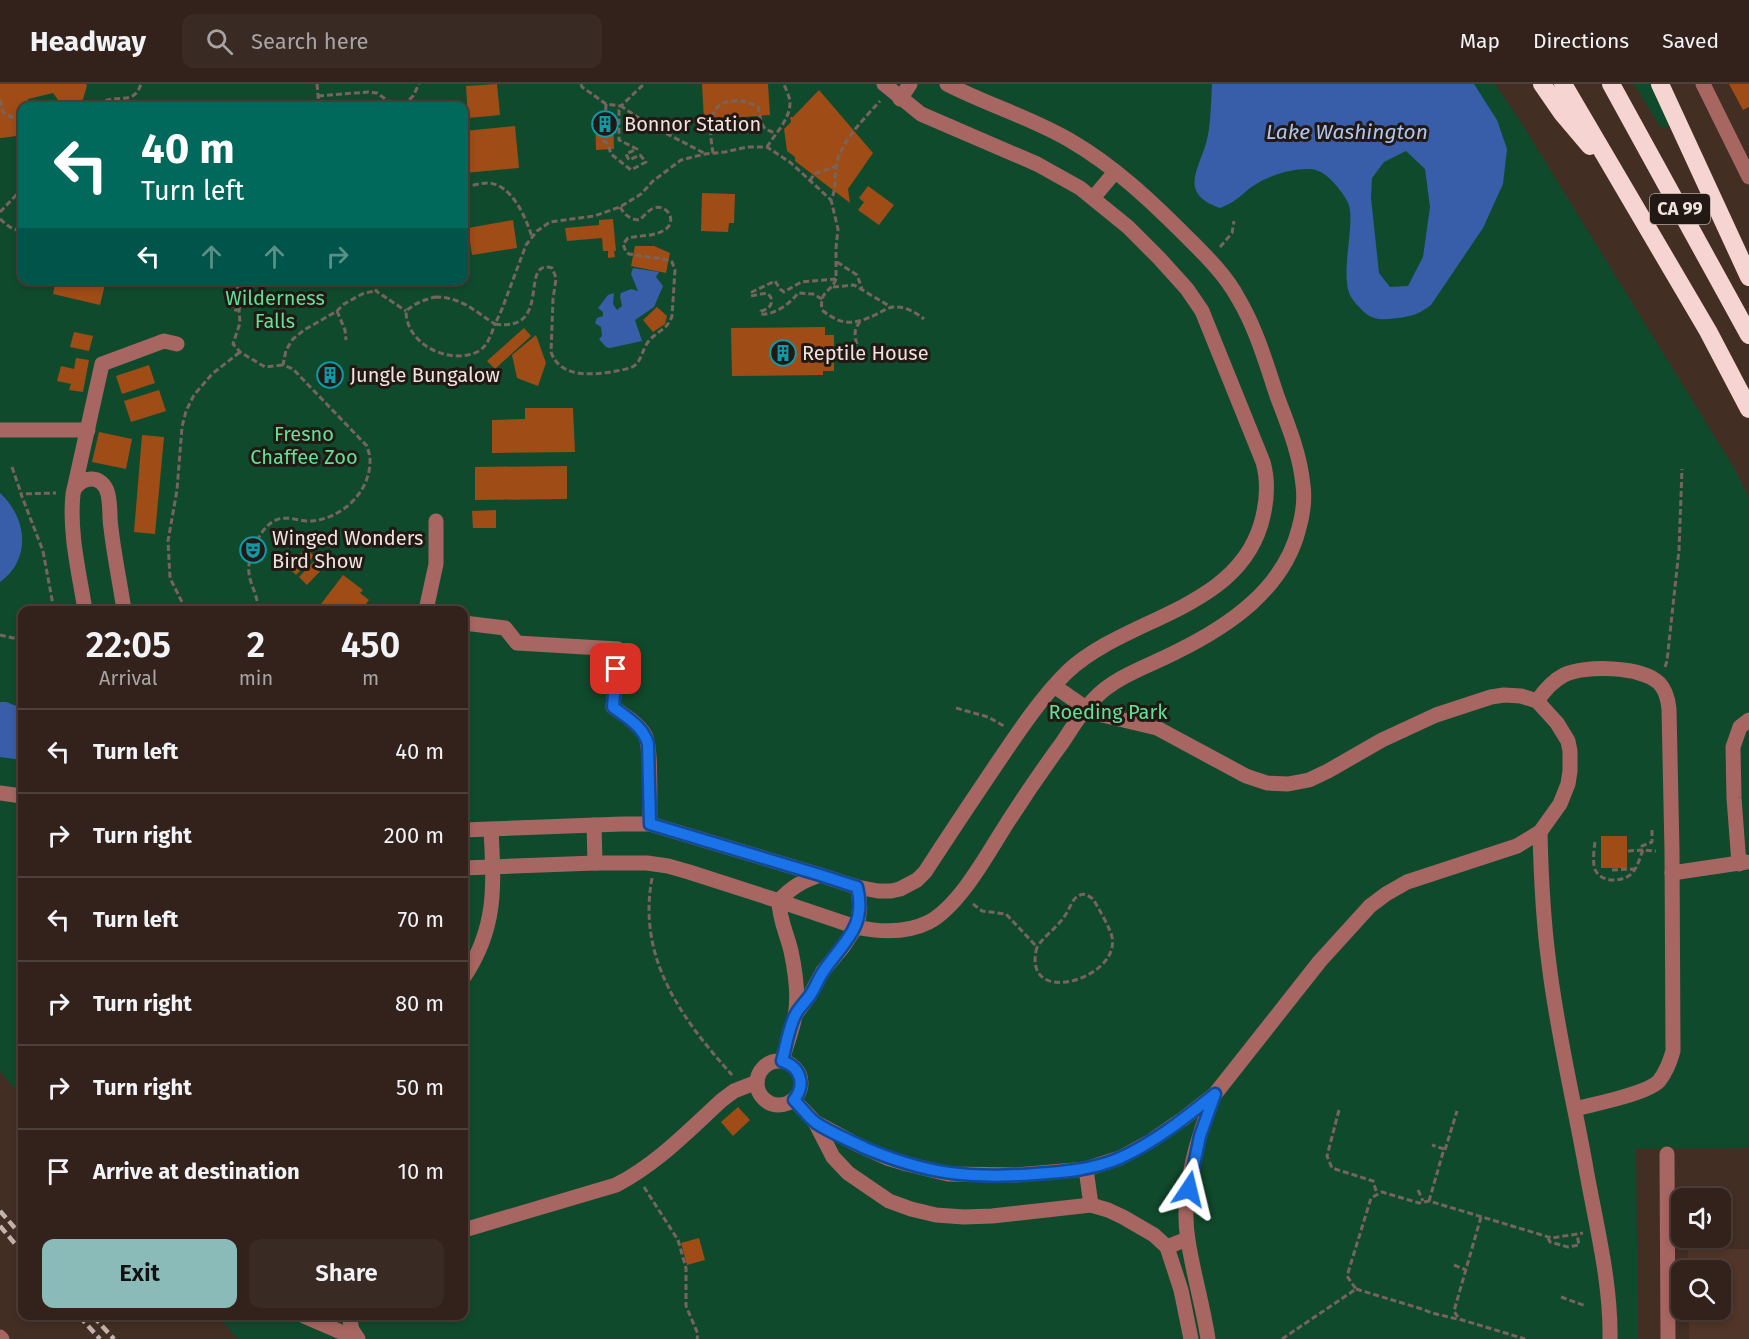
<!DOCTYPE html>
<style>
body{margin:0;font-family:"Fira Sans",sans-serif;background:#3a2a24;color:#f1f3f6;height:100vh;display:flex;flex-direction:column;font-size:22px;white-space:nowrap}
*{box-sizing:border-box;margin:0}
p{font-size:20px;color:#a8a4a3}
.icon{flex:none;width:33px;height:33px;fill:none;stroke:currentColor;stroke-width:2;stroke-linecap:round;stroke-linejoin:round}
.map{position:relative;flex:1;overflow:hidden}
.details{position:absolute;left:18px;top:522px;width:450px;height:714px;display:flex;flex-direction:column;background:#32221b;border-radius:12px;box-shadow:0 3px 9px #0003,0 0 0 2px #4d3f3a}
.details>*{flex:none}
.guide{position:absolute;left:18px;top:18px;width:450px;height:183px;border-radius:12px;box-shadow:0 3px 9px #0003,0 0 0 2px #4d3f3a;background:#00695c;color:#fff;overflow:hidden}
.fabs{position:absolute;left:1671px;top:1104px;display:grid;gap:12px}
.fabs a{display:grid;place-items:center;width:60px;height:60px;border-radius:12px;background:#32221b;box-shadow:0 3px 9px #0003,0 0 0 2px #4d3f3a;font-size:30px}
.pin{position:absolute;display:grid;place-items:center;width:51px;height:51px;color:#fff;margin:-26px;border-radius:12px;box-shadow:0 3px 9px #0006}
.me{position:absolute;width:66px;margin:-33px;rotate:10deg;stroke-linejoin:round;filter:drop-shadow(0 0 4px #0008)}
.turn{display:flex;align-items:center;gap:21px;height:126px;padding:0 24px;font-size:27px}
.turn .icon{width:78px;height:78px;stroke-width:2.5}
.turn b{display:block;font-size:42px;line-height:51px}
.lanes{display:flex;align-items:center;height:57px;padding:0 24px;background:#0003;justify-content:center;gap:30px;direction:ltr}
.lanes .off{opacity:.35}
.eta{display:flex;justify-content:space-evenly;align-items:center;height:102px;text-align:center}
.eta b{font-size:36px;font-weight:600;line-height:42px}
.primary-button{display:flex;gap:12px;margin-top:auto;padding:12px 24px}
.primary-button a{flex:1;height:69px;border-radius:12px;background:#8bbbb9;color:#111;font-size:24px;font-weight:600;line-height:69px;text-align:center}
.primary-button a+a{background:#3a2a24;color:#f1f3f6}
ul{padding:0;list-style:none}
li{display:flex;align-items:center;gap:18px;height:84px;padding:0 24px;border-top:2px solid #4d3f3a}
li div{flex:1}
li b{display:block;font-size:22px}
li em{font-style:normal}
header{display:flex;align-items:center;gap:36px;box-sizing:border-box;height:84px;padding:0 30px;background:#32221b;border-bottom:2px solid #4d3f3a}
header strong{font-size:28px}
nav{display:flex;gap:33px;margin-inline-start:auto;font-size:21px}
.search{width:420px;height:54px;background:#3a2a24;display:flex;align-items:center;gap:15px;box-sizing:border-box;padding:0 21px;border-radius:12px;color:#a8a4a3;font-size:22px}
.map>svg:first-child{display:block}
.built{fill:#503528}
.green{fill:#104a2c;fill-rule:evenodd}
.water{fill:#385ea9;fill-rule:evenodd}
.building{fill:#a04c16}
.lines{fill:none;stroke-linecap:round;stroke-linejoin:round}
.path{stroke:#77645c;stroke-width:3;stroke-dasharray:6 3;stroke-linecap:butt}
.minor{stroke:#a76661;stroke-width:15}
.highway{stroke:#f5d4d1;stroke-width:18}
.rail{stroke:#c3b3ac;stroke-width:4.5;stroke-dasharray:9 4.5;stroke-linecap:butt}
.route-casing{stroke:#114b97;stroke-width:15}
.route{stroke:#1a73e8;stroke-width:10}
.labels{text-anchor:middle;stroke-width:6;stroke-linejoin:round;paint-order:stroke}
.shield{fill:#221814;stroke:#b2a5a0;stroke-width:1.5}
.shield-label{font-size:18px;font-weight:bold;fill:#f0e2dc}
.poi-label{font-size:20px;fill:#f0e2dc;stroke:#221814;text-anchor:start}
.park-label{font-size:20px;fill:#5fe297;stroke:#221814}
.water-label{font-size:21px;font-style:italic;fill:#aec5ee;stroke:#221814}
</style>
<header>
<strong>Headway</strong>
<div class="search"><svg class="icon" aria-label="search" viewBox="0 0 24 24"><circle cx="10" cy="10" r="6"/><path d="M15 15l6 6"/></svg>Search here</div>
<nav><a>Map</a><a>Directions</a><a>Saved</a></nav>
</header>
<div class="map">
<svg width="1749" height="1255" viewBox="0 0 1749 1255">
<rect width="100%" height="100%" fill="#432e24"/>
<polygon class="built" points="1688,1165 1749,1165 1749,1255 1689,1255 1689,1226 1720,1226 1720,1186 1689,1186"/>
<g class="green">
<path d="M0,0H1495L1517,32L1734,384L1749,414V1064L1636,1065L1638,1255H238L217,1232H464V526H22V1013L0,987ZM22,22H464V196H22Z"/>
<polygon points="1634,0 1659,0 1679,39 1661,44"/>
</g>
<g class="water">
<path d="M1212,0H1474L1497,36L1507,65L1503,100L1483,144L1431,221C1415,233 1407,233 1388,235C1378,236 1370,234 1363,227C1359,223 1354,218 1351,213C1340,193 1353,150 1350,126C1349,116 1340,106 1334,99C1328,92 1320,86 1311,85C1290,84 1267,92 1250,104C1238,114 1235,118 1220,124C1175,108 1202,83 1208,51C1211,35 1211,17 1212,0ZM1406,67L1425,85L1430,123L1423,173L1408,202L1390,203L1379,189L1371,114L1372,94L1384,78Z"/>
<polygon points="633,184 659,188 656,193 663,202 654,223 635,236 642,257 610,264 606,263 599,255 602,252 601,243 595,239 597,234 603,232 603,228 598,224 608,211 614,209 613,220 617,226 622,222 620,212 621,209 631,205 638,207 631,190"/>
<path d="M0,409C27,434 32,475 0,498Z"/>
<polygon points="0,618 6,618 22,624 22,676 0,673"/>
</g>
<g class="building">
<polygon points="0,0 86,0 87,2 83,15 78,20 72,22 61,20 53,9 28,15 29,22 22,22 22,47 16,52 2,54 0,54"/>
<polygon points="497,0 500,31 468,34 466,2"/>
<polygon points="702,0 768,0 770,31 704,36"/>
<polygon points="1729,0 1749,0 1749,23 1743,26"/>
<polygon points="819,6 873,69 848,105 850,119 795,77 795,73 787,67 784,45 791,38 790,33 793,33"/>
<polygon points="613,30 614,65 596,66 595,31"/>
<polygon points="515,42 519,84 464,89 464,47"/>
<polygon points="868,102 894,121 879,141 858,126 864,118 859,114"/>
<polygon points="702,109 735,110 734,139 729,139 728,148 701,147"/>
<polygon points="613,135 616,167 614,167 615,173 608,174 608,167 603,167 602,154 567,157 565,144 599,141 599,136"/>
<polygon points="513,136 517,164 472,171 468,144"/>
<polygon points="635,162 654,162 670,169 666,189 631,182"/>
<polygon points="56,196 106,196 100,221 53,210"/>
<polygon points="657,223 667,232 665,240 653,248 643,236"/>
<polygon points="825,243 825,251 834,251 834,287 823,287 823,291 732,292 731,244"/>
<polygon points="524,244 531,252 495,285 487,277"/>
<polygon points="74,248 93,252 89,267 70,263"/>
<polygon points="536,251 546,279 538,302 517,294 512,271"/>
<polygon points="76,274 89,276 83,308 69,306 71,300 57,297 61,282 74,285"/>
<polygon points="149,281 155,299 122,310 116,292"/>
<polygon points="330,281 340,292 330,302 319,291"/>
<polygon points="159,306 166,327 131,338 124,317"/>
<polygon points="525,324 573,324 575,368 492,369 492,336 525,335"/>
<polygon points="99,348 132,355 126,385 92,378"/>
<polygon points="142,351 164,353 155,450 134,448"/>
<polygon points="567,382 567,415 475,416 475,383"/>
<polygon points="496,426 496,444 473,444 472,427"/>
<polygon points="306,464 314,472 296,491 288,483"/>
<polygon points="317,474 325,482 307,501 299,493"/>
<polygon points="343,491 363,506 360,509 369,516 361,526 330,526 321,520"/>
<rect x="1601" y="752" width="26" height="32"/>
<polygon points="738,1023 750,1036 733,1052 721,1038"/>
<polygon points="699,1154 705,1176 687,1181 681,1159"/>
</g>
<g class="lines">
<g class="path">
<polyline points="317,0 319,22"/>
<polyline points="581,0 582,3 606,20 621,22 644,0"/>
<polyline points="318,12 368,8 377,9 395,22"/>
<polyline points="0,16 3,28 22,39"/>
<path d="M606,20C606,34 600,44 604,57L608,60L611,70L631,86L646,78L640,71L629,76L626,70L637,65L619,56V26L621,22L648,40L704,69"/>
<path d="M98,22C114,6 133,25 141,0"/>
<polyline points="403,22 413,12 419,0"/>
<path d="M767,63C775,50 790,35 790,19C790,13 786,6 784,0"/>
<path d="M713,69C710,50 705,20 731,17C741,16 749,18 758,23L761,38L765,45L775,49"/>
<polyline points="810,97 814,90 836,82"/>
<path d="M464,103C471,102 480,99 488,99C512,100 526,134 532,153"/>
<path d="M620,123C625,131 629,135 639,136C644,133 648,126 654,124C667,120 677,136 666,145C655,153 640,151 628,154L623,160L626,168L629,170L669,176L672,178L675,186L672,232C667,247 656,247 648,258C642,266 642,276 634,282C629,285 622,286 616,287C594,291 560,295 551,268L553,215L556,195L555,191L552,184C518,174 554,249 495,240L502,225L526,161L537,147L550,138L594,132L620,123L641,110L653,97L681,76L705,70L725,68L747,63H767L791,79L831,116"/>
<polyline points="0,128 22,105"/>
<path d="M0,135C7,141 13,147 22,146"/>
<polyline points="1220,163 1232,149 1234,137"/>
<polyline points="837,178 857,191 862,205"/>
<path d="M836,195C831,209 819,206 822,226C842,242 853,241 875,231C881,228 887,224 893,223C905,222 915,228 924,235"/>
<polyline points="262,196 253,202 242,214 239,226 240,239 233,260 240,268 265,283 283,281"/>
<polyline points="377,196 376,207 406,227"/>
<path d="M237,201C240,210 232,216 232,224L234,226H239"/>
<polyline points="833,203 854,201 891,223"/>
<path d="M435,213C462,213 474,227 495,240C491,250 488,263 477,268C448,281 406,260 406,227C415,219 424,216 435,213Z"/>
<path d="M822,215L813,210L798,209C791,219 773,232 761,230V227C771,225 776,216 767,209L751,212L752,208L775,197L780,205L784,208L801,198L836,195V164L838,145L831,116C837,103 834,96 836,83C840,58 864,35 880,17"/>
<polyline points="337,227 345,246 346,256"/>
<path d="M857,260C854,251 854,245 860,238"/>
<polyline points="12,383 21,409"/>
<polyline points="54,526 43,467 21,410 56,409"/>
<polyline points="186,526 170,494 168,457 177,406 182,343 186,327 194,311 212,290 240,268"/>
<path d="M258,526C258,504 242,495 252,469C256,457 264,441 276,436C287,431 301,438 312,437C343,434 371,407 370,375C370,371 368,366 367,362L293,285L283,281L286,266L293,255L304,246L337,227L344,220L364,209L376,207"/>
<polyline points="0,551 13,554 22,552"/>
<polyline points="1665,583 1667,577 1679,466 1682,385"/>
<polyline points="956,624 988,633 1004,642"/>
<path d="M1595,758C1594,765 1593,774 1594,782C1597,799 1623,800 1633,788C1638,782 1640,773 1643,766L1656,767"/>
<polyline points="1628,767 1643,766 1642,762 1652,758 1652,746"/>
<polyline points="1612,786 1634,785"/>
<path d="M652,794C637,874 681,934 732,991"/>
<path d="M973,820L982,827L1006,830L1037,863C1020,925 1121,895 1112,853C1111,846 1098,823 1093,815C1089,812 1085,809 1080,811C1073,813 1070,824 1066,830C1058,843 1045,851 1037,863"/>
<polyline points="1339,1026 1327,1072 1332,1084 1373,1097 1377,1110"/>
<polyline points="1445,1066 1457,1027"/>
<polyline points="644,1103 678,1156 686,1184 686,1222 698,1250 697,1255"/>
<polyline points="1418,1106 1423,1117"/>
<polyline points="1429,1117 1444,1065 1432,1061"/>
<polyline points="1481,1133 1454,1227 1459,1235 1525,1255"/>
<polyline points="1548,1154 1550,1158 1568,1163 1579,1161 1577,1150"/>
<polyline points="1454,1181 1466,1186"/>
<polyline points="1356,1205 1422,1225 1432,1229 1457,1235"/>
<polyline points="1561,1213 1586,1222"/>
<polyline points="1282,1255 1356,1205 1347,1192 1371,1114 1382,1108 1419,1119 1429,1117 1552,1154 1583,1149"/>
</g>
<g class="minor">
<polyline points="1703,0 1749,93"/>
<polyline points="900,15 910,0"/>
<polyline points="1093,114 1115,88"/>
<polyline points="0,346 88,346"/>
<path d="M75,404C84,392 101,391 107,407C111,418 109,432 111,444C114,471 120,499 124,526"/>
<path d="M85,526C79,488 69,449 73,410L102,280L164,257L177,260"/>
<polyline points="426,526 436,480 436,437"/>
<path d="M464,539L505,544L517,559L618,565L613,623C624,631 638,639 645,651C652,663 649,723 650,740"/>
<path d="M1537,617C1544,607 1552,597 1564,591C1584,581 1642,582 1659,599C1666,606 1668,615 1669,625L1672,767L1673,967C1670,978 1666,988 1659,997C1647,1010 1594,1020 1575,1025"/>
<polyline points="0,709 22,712"/>
<polyline points="594,741 595,779"/>
<path d="M464,746L622,740H650L820,791L857,803L878,807H891L900,805L917,796L925,788C949,751 973,715 998,678C1019,647 1040,615 1067,588C1125,533 1235,527 1261,440C1267,419 1269,399 1263,378L1202,227L1187,205L1159,174L1128,143L1080,104L1037,80L921,30L884,0"/>
<path d="M1540,748C1541,792 1543,836 1549,880C1557,947 1573,1013 1585,1079C1595,1137 1611,1196 1610,1255"/>
<polyline points="1739,780 1734,714 1733,663 1740,643 1749,636"/>
<path d="M464,784L595,779H647L668,782L689,788L779,817C779,835 787,850 791,867C795,886 799,913 795,932C792,947 786,962 782,977"/>
<polyline points="1672,789 1746,778"/>
<path d="M820,791C803,797 791,803 779,817L856,843C861,829 861,817 857,803"/>
<path d="M464,893C497,844 494,802 491,746"/>
<path d="M796,930L810,911L823,887L843,863L856,843C879,848 907,849 929,838C957,823 983,778 999,752C1019,720 1040,689 1062,659C1072,644 1082,627 1095,614C1116,592 1149,582 1176,568C1229,542 1284,505 1299,444C1303,430 1305,416 1303,401C1300,370 1288,341 1277,312C1266,279 1256,244 1238,214C1225,190 1205,171 1186,152C1151,117 1114,82 1071,57C1032,34 988,21 947,0"/>
<circle cx="779" cy="999" r="22"/>
<polyline points="794,1016 815,1038 856,1060 887,1074 907,1080 948,1090 1016,1091 1086,1085 1120,1074 1151,1057 1183,1035 1215,1010 1320,877 1370,822 1386,810 1407,798 1517,762 1540,748 1560,720 1568,700 1570,687 1570,667 1568,657 1557,639 1537,617 1521,612 1504,611 1491,613 1436,631 1382,656 1328,687 1309,696 1288,700 1267,699 1246,692 1157,644 1098,630 1086,624 1054,602"/>
<polyline points="815,1038 833,1073 848,1089 889,1117 911,1125 936,1131 964,1133 992,1132 1091,1121 1108,1126 1123,1133 1154,1151 1167,1163 1187,1155"/>
<polyline points="1667,1070 1668,1255"/>
<polyline points="1086,1085 1091,1121"/>
<path d="M464,1146L616,1101C657,1080 688,1047 722,1016L734,1007L757,998"/>
<polyline points="1167,1163 1181,1206 1191,1255"/>
<polyline points="304,1232 357,1255"/>
<polyline points="349,1232 352,1246 358,1255"/>
<polyline points="0,1253 2,1255"/>
<path d="M1208,1255C1203,1222 1193,1189 1188,1156C1180,1110 1197,1054 1214,1012"/>
</g>
<g class="highway">
<polyline points="1542,0 1562,29 1590,62"/>
<polyline points="1563,0 1708,247 1749,325"/>
<polyline points="1611,0 1749,251"/>
<polyline points="1660,0 1749,193"/>
</g>
<g class="rail">
<polyline points="0,1127 22,1152"/>
<polyline points="0,1142 22,1168"/>
<polyline points="79,1232 100,1255"/>
<polyline points="93,1232 114,1255"/>
</g>
</g>
<g class="lines">
<g class="route-casing">
<path id="route" d="M616,585L613,623C626,633 644,643 648,660L650,740L820,791L857,803C867,841 845,857 825,885C819,893 816,902 811,910C807,916 801,922 797,928C789,940 786,963 782,977C801,983 806,1001 794,1016C801,1023 808,1033 816,1039C831,1049 849,1056 865,1064C926,1090 969,1095 1035,1090C1064,1088 1092,1086 1120,1074C1155,1058 1185,1034 1215,1010L1200,1052L1189,1105"/>
</g>
<use href="#route" class="route"/>
</g>
<defs>
<g id="building-ring" transform="scale(1.35)"><circle r="9.5" fill="#221814" stroke="#0f9aa8" stroke-width="1.5"/><path d="M-4-6H4V6H1V3H-1V6H-4ZM-2.5-4.3h1.7v1.8h-1.7ZM.8-4.3h1.7v1.8H.8ZM-2.5-1h1.7V.8h-1.7ZM.8-1h1.7V.8H.8Z" fill="#0f9aa8"/></g>
<g id="theatre-ring" transform="scale(1.35)"><circle r="9.5" fill="#221814" stroke="#0f9aa8" stroke-width="1.5"/><path d="M-5-5.5Q0-4 5-5.5V0Q5 5 0 6Q-5 5-5 0ZM-3.3-2.5H-1v1.5H-3.3ZM1-2.5H3.3v1.5H1ZM-2.8 1Q0 5.5 2.8 1Z" fill="#0f9aa8"/></g>
</defs>
<g fill-rule="evenodd">
<use href="#building-ring" x="605" y="40"/>
<use href="#building-ring" x="783" y="269"/>
<use href="#building-ring" x="330" y="291"/>
<use href="#theatre-ring" x="253" y="466"/>
</g>
<g class="labels">
<rect class="shield" x="1650" y="110" width="60" height="30" rx="4.5"/>
<g class="shield-label">
<text x="1680" y="131">CA 99</text>
</g>
<g class="poi-label">
<text x="624" y="47">Bonnor Station</text>
<text x="802" y="276">Reptile House</text>
<text x="350" y="298">Jungle Bungalow</text>
<text x="272" y="461">Winged Wonders<tspan x="272" dy="23">Bird Show</tspan></text>
</g>
<g class="park-label">
<text x="275" y="221">Wilderness<tspan x="275" dy="23">Falls</tspan></text>
<text x="304" y="357">Fresno<tspan x="304" dy="23">Chaffee Zoo</tspan></text>
<text x="1108" y="635">Roeding Park</text>
</g>
<g class="water-label">
<text x="1347" y="55">Lake Washington</text>
</g>
</g>
</svg>
<div class="fabs">
<a><svg class="icon" aria-label="sound" viewBox="0 0 24 24"><path d="M4 9h4l5-4v14l-5-4H4zM17 9q2 3 0 6"/></svg></a>
<a><svg class="icon" aria-label="search" viewBox="0 0 24 24"><circle cx="10" cy="10" r="6"/><path d="M15 15l6 6"/></svg></a>
</div>
<div class="pin" style="left:616px;top:585px;background:#d93025"><svg class="icon" aria-label="arrive" viewBox="0 0 24 24"><path d="M6 21V4h12l-3 4 3 4H6"/></svg></div>
<svg class="me" style="left:1189px;top:1105px" viewBox="-20 -20 40 40"><path d="M0-17L14 15 0 8-14 15z" fill="#1a73e8" stroke="#fff" stroke-width="4"/></svg>
<div class="guide">
<div class="turn"><svg class="icon" aria-label="left" viewBox="0 0 24 24"><path d="M17 20v-9H6M10 6l-5 5 5 5"/></svg><div><b>40 m</b>Turn left</div></div>
<div class="lanes"><svg class="icon" aria-label="left" viewBox="0 0 24 24"><path d="M17 20v-9H6M10 6l-5 5 5 5"/></svg><svg class="icon off" aria-label="ahead" viewBox="0 0 24 24"><path d="M12 20V5M6 11l6-6 6 6"/></svg><svg class="icon off" aria-label="ahead" viewBox="0 0 24 24"><path d="M12 20V5M6 11l6-6 6 6"/></svg><svg class="icon off" aria-label="right" viewBox="0 0 24 24"><path d="M7 20v-9h11M14 6l5 5-5 5"/></svg></div>
</div>
<section class="details">
<div class="eta">
<div><b>22:05</b><p>Arrival</p></div>
<div><b>2</b><p>min</p></div>
<div><b>450</b><p>m</p></div>
</div>
<ul>
<li><svg class="icon" aria-label="left" viewBox="0 0 24 24"><path d="M17 20v-9H6M10 6l-5 5 5 5"/></svg><div><b>Turn left</b></div><em>40 m</em></li>
<li><svg class="icon" aria-label="right" viewBox="0 0 24 24"><path d="M7 20v-9h11M14 6l5 5-5 5"/></svg><div><b>Turn right</b></div><em>200 m</em></li>
<li><svg class="icon" aria-label="left" viewBox="0 0 24 24"><path d="M17 20v-9H6M10 6l-5 5 5 5"/></svg><div><b>Turn left</b></div><em>70 m</em></li>
<li><svg class="icon" aria-label="right" viewBox="0 0 24 24"><path d="M7 20v-9h11M14 6l5 5-5 5"/></svg><div><b>Turn right</b></div><em>80 m</em></li>
<li><svg class="icon" aria-label="right" viewBox="0 0 24 24"><path d="M7 20v-9h11M14 6l5 5-5 5"/></svg><div><b>Turn right</b></div><em>50 m</em></li>
<li><svg class="icon" aria-label="arrive" viewBox="0 0 24 24"><path d="M6 21V4h12l-3 4 3 4H6"/></svg><div><b>Arrive at destination</b></div><em>10 m</em></li>
</ul>
<div class="primary-button"><a>Exit</a><a>Share</a></div>
</section>
</div>
